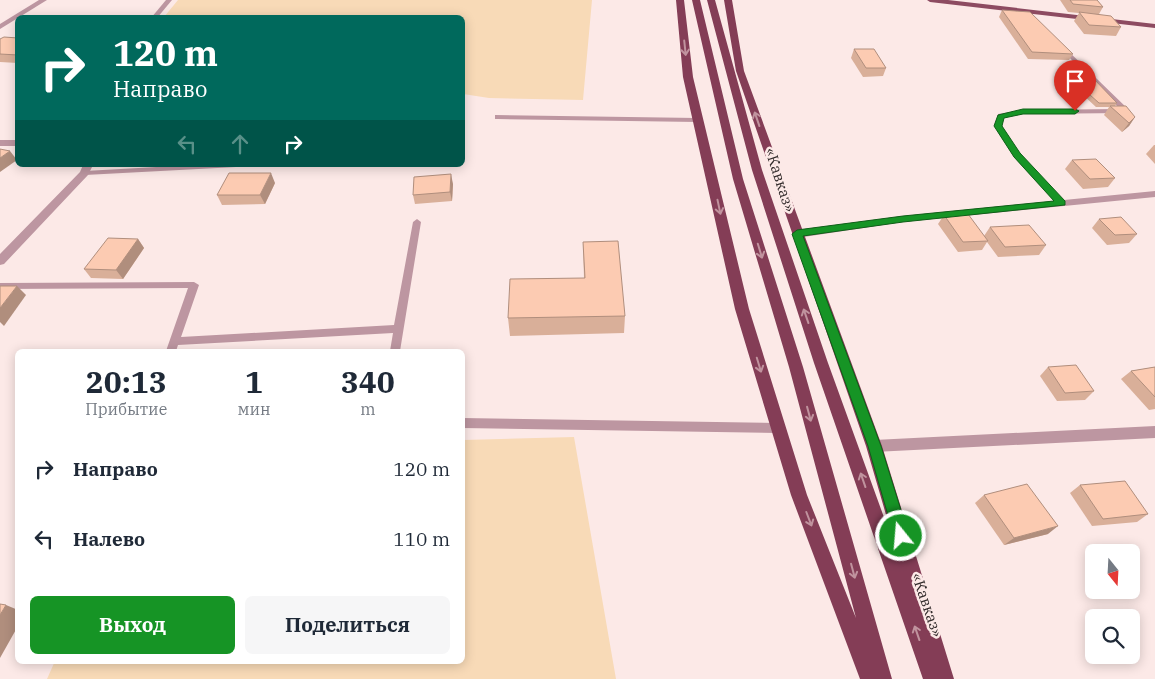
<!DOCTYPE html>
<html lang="ru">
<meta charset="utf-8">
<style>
body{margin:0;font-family:"IBM Plex Serif",serif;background:#f6f6f7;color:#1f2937;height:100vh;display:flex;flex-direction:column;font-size:19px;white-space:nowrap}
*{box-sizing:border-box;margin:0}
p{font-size:16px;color:#747a83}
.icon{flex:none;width:28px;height:28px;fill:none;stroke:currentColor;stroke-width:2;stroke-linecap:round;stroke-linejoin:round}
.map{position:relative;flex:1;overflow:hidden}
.sheet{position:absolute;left:15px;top:349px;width:450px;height:315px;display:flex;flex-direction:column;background:#fff;border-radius:8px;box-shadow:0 2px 12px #0003}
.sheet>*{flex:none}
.hud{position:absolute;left:15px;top:15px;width:450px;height:152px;border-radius:8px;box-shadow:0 2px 12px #0003;background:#00695c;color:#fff;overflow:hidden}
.needle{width:32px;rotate:162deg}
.tools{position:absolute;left:1085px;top:544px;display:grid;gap:10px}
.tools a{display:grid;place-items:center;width:55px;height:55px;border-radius:8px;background:#fff;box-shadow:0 2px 12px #0003;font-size:25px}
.pin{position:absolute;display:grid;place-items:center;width:42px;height:42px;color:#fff;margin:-51px -21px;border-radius:50% 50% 50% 0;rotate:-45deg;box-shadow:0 0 5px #0007}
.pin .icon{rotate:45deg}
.me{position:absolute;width:55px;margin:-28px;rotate:343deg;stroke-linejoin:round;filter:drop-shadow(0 0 4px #0008)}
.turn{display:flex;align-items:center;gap:18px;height:105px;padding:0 15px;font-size:22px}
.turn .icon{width:65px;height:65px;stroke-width:2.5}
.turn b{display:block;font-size:35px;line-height:42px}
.lanes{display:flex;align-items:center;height:48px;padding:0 15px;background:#0003;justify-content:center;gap:25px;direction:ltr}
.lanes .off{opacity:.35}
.eta{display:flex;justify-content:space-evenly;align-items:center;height:85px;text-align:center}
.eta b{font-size:30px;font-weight:700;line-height:35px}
.primary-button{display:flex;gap:10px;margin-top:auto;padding:10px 15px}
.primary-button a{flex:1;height:58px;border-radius:8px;background:#169425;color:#fff;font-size:20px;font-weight:700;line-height:58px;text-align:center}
.primary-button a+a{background:#f6f6f7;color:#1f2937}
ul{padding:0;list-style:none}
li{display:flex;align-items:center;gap:15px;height:70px;padding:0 15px}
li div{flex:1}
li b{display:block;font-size:19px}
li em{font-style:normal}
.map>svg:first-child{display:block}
.green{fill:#f8dab7}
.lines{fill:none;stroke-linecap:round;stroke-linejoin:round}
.service{fill:#bd96a1;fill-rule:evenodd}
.minor{fill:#bd96a1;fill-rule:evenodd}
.primary{fill:#8d4b61;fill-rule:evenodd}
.trunk{fill:#843d56;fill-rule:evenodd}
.wall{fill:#d9af99}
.shaded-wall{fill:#b08e7d}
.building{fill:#fccbb2;stroke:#b08e7d}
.oneway{stroke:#c0939e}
.route{fill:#169425;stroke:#0e6018}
.labels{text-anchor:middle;stroke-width:5;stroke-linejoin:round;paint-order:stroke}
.street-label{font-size:15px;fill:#322b2b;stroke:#fce9e7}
</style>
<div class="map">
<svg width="1155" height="679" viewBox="0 0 1155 679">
<rect width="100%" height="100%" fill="#fce9e7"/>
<g class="green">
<polygon points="178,0 592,0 583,100 489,98 463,94 462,18 164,17"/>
<polygon points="574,437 616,679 47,679 55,661 462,661 463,440"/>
</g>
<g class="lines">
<g class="service">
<polygon points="166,0 172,0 157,18 151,18"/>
<polygon points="1063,46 1130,111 1126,113 1023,114 1004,118 1002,126 1020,154 1064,201 1065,203 1061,206 1058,205 1014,157 994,126 998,114 1023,110 1120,109 1061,49 1060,48"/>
<polygon points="495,115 697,118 701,120 697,122 498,119 495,119"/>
<polygon points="192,165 240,165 236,167 85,175 81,173 85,171"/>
<polygon points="417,219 421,222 400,351 390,351 393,333 178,345 176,351 166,351 188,288 0,289 0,283 194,282 199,285 181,337 394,325 413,222"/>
<polygon points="462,418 778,423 782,425 784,428 782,431 778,433 462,428"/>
</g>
<g class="minor">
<polygon points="39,0 47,0 0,29 0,24"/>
<rect x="0" y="140" width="18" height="6"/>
<polygon points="83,165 93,165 88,175 4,264 0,265 0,254 80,172"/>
<polygon points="1155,191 1155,197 903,222 797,238 792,234 797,230 903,216"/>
<polygon points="1155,426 1155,438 874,452 869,450 867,446 869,442 874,440"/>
</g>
<polygon class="primary" points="927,0 948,0 1155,24 1155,28 930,2"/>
<g class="trunk">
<polygon points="676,0 684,0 693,77 749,309 807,495 856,618 789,367 733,179 692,0 700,0 743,179 803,367 892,679 860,679 791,495 735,309 683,77"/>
<polygon points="707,0 715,0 762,170 828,363 898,556 866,446 736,71 724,0 732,0 744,71 882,446 954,679 923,679 814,363 752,170"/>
</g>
</g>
<g class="wall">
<polygon points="1060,0 1097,0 1103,7 1099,14 1121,27 1116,36 1084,34 1074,21 1079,13 1068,12"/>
<polygon points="1002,10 1073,54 1069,60 1028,59 999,17"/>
<polygon points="18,38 18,63 0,62 0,39"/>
<polygon points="854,49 886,68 883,76 863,77 851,58"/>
<polygon points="1070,77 1117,103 1115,106 1135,117 1129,126 1122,132 1104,115 1109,107 1096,107 1068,81"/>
<polygon points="1154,145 1155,145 1155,164 1146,154"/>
<polygon points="1072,160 1115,178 1108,187 1083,189 1065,169"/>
<polygon points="275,183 265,204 222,205 217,195"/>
<polygon points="453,184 452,201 415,204 413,195"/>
<polygon points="944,215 984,236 990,227 1046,245 1039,255 998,257 987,242 982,250 958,252 938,224"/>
<polygon points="1099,219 1137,234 1129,243 1107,245 1092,228"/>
<polygon points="138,239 144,248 123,279 91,278 84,269"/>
<polygon points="583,242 625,316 624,333 510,336 508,318 584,278"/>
<polygon points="1048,367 1094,391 1085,400 1057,401 1040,376"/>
<polygon points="1155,367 1155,409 1149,410 1121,379 1131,371"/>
<polygon points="1080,485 1148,514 1137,522 1092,526 1070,493"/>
<polygon points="984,495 1048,534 1004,545 975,503"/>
</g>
<g class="shaded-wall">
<polygon points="1135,117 1129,126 1122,132 1129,123"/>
<polygon points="10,151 17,160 0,172 0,158"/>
<polygon points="271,173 275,183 265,204 260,195"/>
<polygon points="451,174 453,184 452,201 450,192"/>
<polygon points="138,239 144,248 123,279 116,270"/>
<polygon points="17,286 26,295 4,326 0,322 0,308"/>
<polygon points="1058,526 1048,534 1004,545 1014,538"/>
<polygon points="6,605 18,610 18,626 0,658 0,615"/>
</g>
<g class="building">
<polygon points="1070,0 1097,0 1103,7 1073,4"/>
<polygon points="1002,10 1030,12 1073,54 1032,52"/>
<polygon points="1079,12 1111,16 1121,27 1089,25"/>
<polygon points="4,37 18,38 18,55 0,54 0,39"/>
<polygon points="854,49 874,49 886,68 866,68"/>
<polygon points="1070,77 1092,77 1117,103 1099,103"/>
<polygon points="1110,106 1126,106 1135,117 1129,123"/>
<polygon points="0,149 10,151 0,158"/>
<polygon points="1096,159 1115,178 1090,179 1072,160"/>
<polygon points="229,173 271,173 260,195 217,195"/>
<polygon points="451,174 450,192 413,195 414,177"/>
<polygon points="968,214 988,241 963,242 944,215"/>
<polygon points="1121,217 1137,234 1115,235 1099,219"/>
<polygon points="1029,225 1046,245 1005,247 990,227"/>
<polygon points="108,238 138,239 116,270 84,269"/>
<polygon points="618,241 625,316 508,318 510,279 585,278 583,242"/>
<polygon points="0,286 17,286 0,308"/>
<polygon points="1076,365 1094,391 1065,393 1048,367"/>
<polygon points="1155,367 1155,397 1131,371"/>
<polygon points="1125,481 1148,514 1103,519 1080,485"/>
<polygon points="1027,484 1058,526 1014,538 984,495"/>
<polygon points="0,604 6,605 0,615"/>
</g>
<defs><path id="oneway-shaft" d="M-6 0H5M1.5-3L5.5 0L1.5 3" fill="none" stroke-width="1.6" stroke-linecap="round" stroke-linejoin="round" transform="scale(1.25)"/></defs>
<g class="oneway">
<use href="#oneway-shaft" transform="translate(685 48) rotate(84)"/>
<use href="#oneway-shaft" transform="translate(757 119) rotate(-109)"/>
<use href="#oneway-shaft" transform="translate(719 207) rotate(78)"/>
<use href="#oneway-shaft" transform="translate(760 251) rotate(73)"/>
<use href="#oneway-shaft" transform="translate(806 316) rotate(-109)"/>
<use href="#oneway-shaft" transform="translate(759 365) rotate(73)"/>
<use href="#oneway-shaft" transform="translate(809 414) rotate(75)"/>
<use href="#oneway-shaft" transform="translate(863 480) rotate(-109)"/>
<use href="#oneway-shaft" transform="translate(809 519) rotate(69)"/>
<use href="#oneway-shaft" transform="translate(853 571) rotate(75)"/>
<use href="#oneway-shaft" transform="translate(917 633) rotate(-109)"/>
</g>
<polygon class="route" points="1023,109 1075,109 1079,111 1075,114 1023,114 1004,118 1002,126 1020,153 1065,201 1065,205 903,222 803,236 881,446 909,536 906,541 901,543 896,541 894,536 868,446 792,234 797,230 903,216 1054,201 1014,157 994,126 998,115"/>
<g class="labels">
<g class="street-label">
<text transform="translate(780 180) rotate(72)" y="5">«Кавказ»</text>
<text transform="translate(927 605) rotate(71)" y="5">«Кавказ»</text>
</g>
</g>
</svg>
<div class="tools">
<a><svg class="needle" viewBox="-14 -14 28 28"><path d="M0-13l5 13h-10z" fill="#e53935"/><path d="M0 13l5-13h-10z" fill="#747a83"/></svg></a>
<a><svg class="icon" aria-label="search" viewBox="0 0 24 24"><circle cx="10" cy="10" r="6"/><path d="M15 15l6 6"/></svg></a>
</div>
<div class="pin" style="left:1075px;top:111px;background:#d93025"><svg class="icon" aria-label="arrive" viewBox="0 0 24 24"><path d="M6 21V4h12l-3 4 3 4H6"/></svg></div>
<svg class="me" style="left:901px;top:536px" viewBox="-20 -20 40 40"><circle r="17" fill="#169425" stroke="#fff" stroke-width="3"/><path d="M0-11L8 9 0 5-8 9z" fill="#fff"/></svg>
<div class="hud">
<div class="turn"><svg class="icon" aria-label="right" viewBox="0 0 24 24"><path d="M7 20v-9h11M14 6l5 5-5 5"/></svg><div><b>120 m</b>Направо</div></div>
<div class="lanes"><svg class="icon off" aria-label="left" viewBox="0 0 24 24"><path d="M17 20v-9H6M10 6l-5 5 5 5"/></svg><svg class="icon off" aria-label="ahead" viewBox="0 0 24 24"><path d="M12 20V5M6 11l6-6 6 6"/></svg><svg class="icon" aria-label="right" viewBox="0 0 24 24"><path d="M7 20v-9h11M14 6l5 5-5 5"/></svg></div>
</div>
<section class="sheet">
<div class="eta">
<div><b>20:13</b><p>Прибытие</p></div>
<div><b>1</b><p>мин</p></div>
<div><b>340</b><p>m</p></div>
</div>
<ul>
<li><svg class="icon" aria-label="right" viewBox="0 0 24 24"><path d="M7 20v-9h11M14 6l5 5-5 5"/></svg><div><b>Направо</b></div><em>120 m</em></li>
<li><svg class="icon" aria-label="left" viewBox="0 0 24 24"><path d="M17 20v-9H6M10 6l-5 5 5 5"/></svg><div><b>Налево</b></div><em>110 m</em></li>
</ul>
<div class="primary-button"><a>Выход</a><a>Поделиться</a></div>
</section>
</div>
